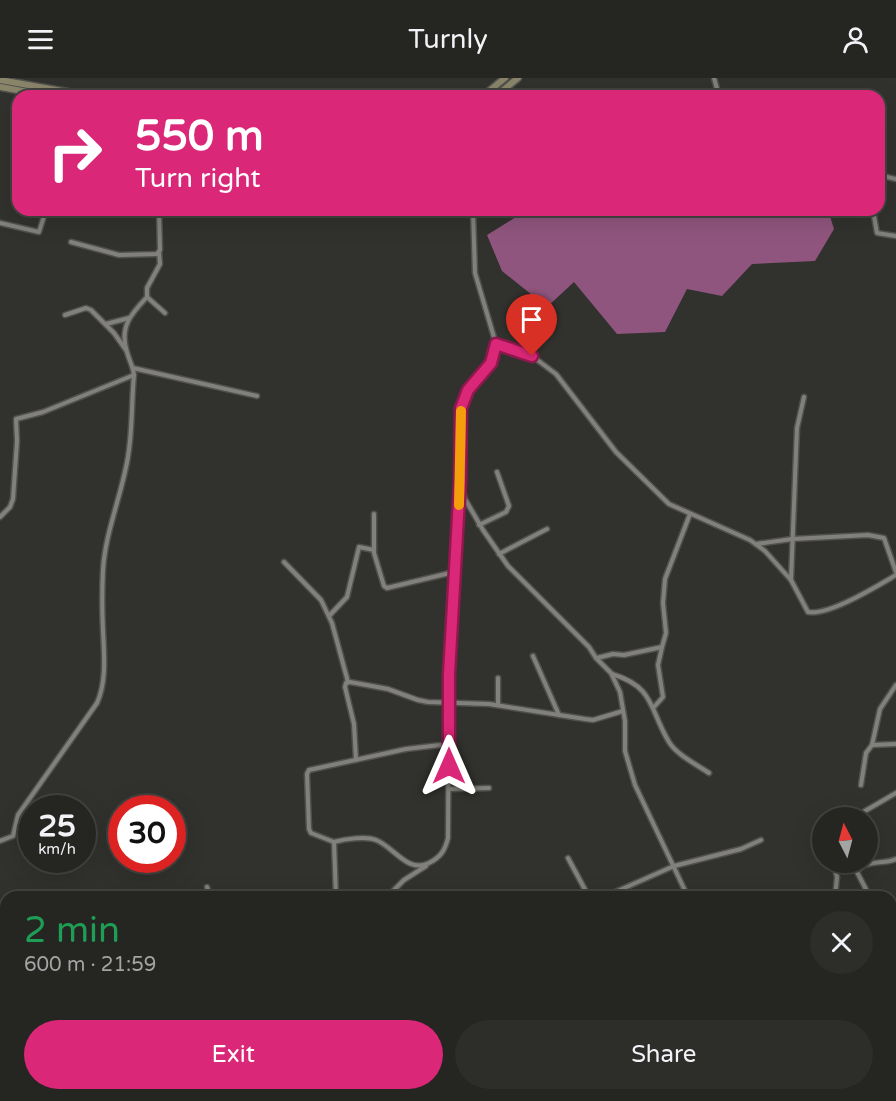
<!DOCTYPE html>
<meta charset="utf-8">
<style>
body{margin:0;font-family:"Varela Round",sans-serif;background:#2d2d2a;color:#f1f3f6;height:100vh;display:flex;flex-direction:column;font-size:22px;white-space:nowrap}
*{box-sizing:border-box;margin:0}
p{font-size:20px;color:#a3a5a5}
.icon{flex:none;width:33px;height:33px;fill:none;stroke:currentColor;stroke-width:2;stroke-linecap:round;stroke-linejoin:round}
.map{position:relative;flex:1;overflow:hidden}
.details{position:absolute;left:0px;top:813px;width:897px;height:210px;display:flex;flex-direction:column;background:#252522;border-radius:18px 18px 0 0;box-shadow:0 6px 24px #0002,0 0 0 2px #424240}
.details>*{flex:none}
.banner{position:absolute;left:12px;top:12px;width:873px;height:126px;border-radius:18px;box-shadow:0 6px 24px #0002,0 0 0 2px #424240;background:#db2777;color:#fff;overflow:hidden}
.needle{width:39px;rotate:354deg}
.fabs{position:absolute;left:812px;top:729px;display:grid;gap:12px}
.fabs a{display:grid;place-items:center;width:66px;height:66px;border-radius:50%;background:#252522;box-shadow:0 6px 24px #0002,0 0 0 2px #424240;font-size:30px}
.speed{position:absolute;left:18px;top:717px;display:flex;gap:12px;font-size:30px;font-weight:700;text-align:center}
.speed>*{display:grid;place-content:center;width:78px;height:78px;border-radius:50%;background:#252522;box-shadow:0 6px 24px #0002,0 0 0 2px #424240;line-height:1}
.speed small{font-size:15px;font-weight:400}
.speed .limit{border:9px solid #d22;background:#fff;color:#111}
.pin{position:absolute;display:grid;place-items:center;width:51px;height:51px;color:#fff;margin:-62px -26px;border-radius:50% 50% 50% 0;rotate:-45deg;box-shadow:0 0 6px #0007}
.pin .icon{rotate:45deg}
.me{position:absolute;width:66px;margin:-33px;rotate:0deg;stroke-linejoin:round;filter:drop-shadow(0 0 4px #0008)}
.turn{display:flex;align-items:center;gap:21px;height:126px;padding:0 24px;font-size:27px}
.turn .icon{width:78px;height:78px;stroke-width:2.5}
.turn b{display:block;font-size:42px;line-height:51px}
.round{display:grid;place-items:center;flex:none;width:63px;height:63px;border-radius:32px;background:#2d2d2a}
.headline{display:flex;align-items:center;justify-content:space-between;height:102px;padding:0 24px}
h1{font-size:36px;font-weight:600;line-height:45px;color:#1e9e55}
.cta{display:flex;gap:12px;margin-top:auto;padding:12px 24px}
.cta a{flex:1;height:69px;border-radius:36px;background:#db2777;color:#fff;font-size:24px;font-weight:600;line-height:69px;text-align:center}
.cta a+a{background:#2d2d2a;color:#f1f3f6}
header{display:flex;justify-content:space-between;align-items:center;height:78px;padding:0 24px;background:#252522;font-size:27px;font-weight:600}
.map>svg:first-child{display:block}
.water{fill:#90557e}
.lines{fill:none;stroke-linecap:round;stroke-linejoin:round}
.minor-casing{stroke:#50504c;stroke-width:7}
.secondary-casing{stroke:#50504c;stroke-width:9}
.minor{stroke:#81807c;stroke-width:4}
.secondary{stroke:#8a856a;stroke-width:6}
.route-casing{stroke:#8e194d;stroke-width:15}
.route{stroke:#db2777;stroke-width:10}
.slow{stroke:#f59e0b;stroke-width:10}
</style>
<header><svg class="icon" aria-label="menu" viewBox="0 0 24 24"><path d="M4 6h16M4 12h16M4 18h16"/></svg>Turnly<svg class="icon" aria-label="person" viewBox="0 0 24 24"><circle cx="12" cy="8" r="4"/><path d="M4 21q1-7 8-7t8 7"/></svg></header>
<div class="map">
<svg width="896" height="1023" viewBox="0 0 896 1023">
<rect width="100%" height="100%" fill="#31312d"/>
<polygon class="water" points="527,132 828,132 834,151 815,183 752,186 722,218 687,211 665,254 617,256 574,204 547,229 502,193 487,157"/>
<g class="lines">
<g class="minor-casing">
<g id="minor">
<polyline points="714,0 719,18"/>
<polyline points="879,97 896,101"/>
<polyline points="473,132 475,195 496,266 491,285 468,312 461,330 460,404 465,421 483,452 508,488 589,569 596,580 611,595 620,614 625,643 625,673 635,707 688,819"/>
<polyline points="873,132 877,155 896,158"/>
<polyline points="0,145 39,154 46,132"/>
<polyline points="71,164 119,177 157,176 160,172 159,132"/>
<polyline points="147,219 165,235"/>
<polyline points="65,237 86,230 91,232 114,255 126,272"/>
<polyline points="106,246 129,240"/>
<path d="M496,266L532,278L556,296L616,374L669,426L750,462L765,473L791,502L808,534C829,538 877,508 896,497"/>
<polyline points="133,290 257,318"/>
<polyline points="374,436 374,475 384,508 387,510 454,494"/>
<polyline points="0,439 10,429 13,421 17,363 16,341 43,334 134,297"/>
<polyline points="479,447 506,434 509,428 497,394"/>
<polyline points="756,466 792,461 868,457 884,460 896,494"/>
<polyline points="499,476 547,451"/>
<polyline points="284,484 321,522 332,545 348,604"/>
<polyline points="791,502 797,350 804,319"/>
<polyline points="329,538 347,519 359,469 374,472"/>
<polyline points="533,578 559,637"/>
<polyline points="597,580 613,576 624,577 662,569 666,555 663,525 665,501 690,436"/>
<path d="M612,596C655,609 649,631 669,664C676,676 697,687 709,695"/>
<polyline points="498,600 498,627"/>
<polyline points="654,629 663,619 658,587 662,569"/>
<polyline points="872,667 896,666"/>
<polyline points="356,682 354,646 345,609 346,605 350,604 388,611 418,622 428,624 489,626 585,641 593,642 623,633"/>
<polyline points="861,707 866,675 872,667 880,631 896,607"/>
<polyline points="449,711 489,710"/>
<polyline points="853,740 896,715"/>
<path d="M0,763L13,758L18,737L97,625C107,603 104,576 103,552C102,533 102,512 103,492C105,457 119,424 126,389C133,360 131,327 134,297C133,288 129,282 127,274C119,249 131,236 147,219V210L160,186L159,174"/>
<polyline points="334,764 311,755 309,751 307,696 309,692 406,671 449,666"/>
<polyline points="568,780 589,819"/>
<polyline points="867,780 869,786"/>
<polyline points="833,784 837,799 835,819"/>
<polyline points="207,809 210,819"/>
<path d="M336,819L334,764C345,761 365,758 376,762C394,769 408,796 429,785C441,779 445,772 448,760L449,596L460,408"/>
<polyline points="387,819 404,802 426,788"/>
<polyline points="604,819 674,788 741,771 761,762"/>
<path d="M870,819L857,794C865,781 883,787 896,781"/>
<polyline points="891,841 896,844"/>
<polyline points="727,1017 729,1023"/>
<polyline points="791,1017 794,1023"/>
<polyline points="666,1023 669,1017"/>
</g>
</g>
<g class="secondary-casing">
<g id="secondary">
<polyline points="0,2 90,18"/>
<polyline points="0,9 50,18"/>
<polyline points="483,18 505,0"/>
<polyline points="496,18 518,0"/>
</g>
</g>
<use href="#minor" class="minor"/>
<use href="#secondary" class="secondary"/>
</g>
<g class="lines">
<g class="route-casing">
<polyline id="route" points="449,688 449,596 460,404 461,330 468,312 491,285 496,266 532,278"/>
</g>
<use href="#route" class="route"/>
<polyline class="slow" points="459,427 461,333"/>
</g>
</svg>
<div class="fabs">
<a><svg class="needle" viewBox="-14 -14 28 28"><path d="M0-13l5 13h-10z" fill="#e53935"/><path d="M0 13l5-13h-10z" fill="#a3a5a5"/></svg></a>
</div>
<div class="speed"><div>25<small>km/h</small></div><div class="limit">30</div></div>
<div class="pin" style="left:532px;top:278px;background:#d93025"><svg class="icon" aria-label="arrive" viewBox="0 0 24 24"><path d="M6 21V4h12l-3 4 3 4H6"/></svg></div>
<svg class="me" style="left:449px;top:688px" viewBox="-20 -20 40 40"><path d="M0-17L14 15 0 8-14 15z" fill="#db2777" stroke="#fff" stroke-width="4"/></svg>
<div class="banner">
<div class="turn"><svg class="icon" aria-label="right" viewBox="0 0 24 24"><path d="M7 20v-9h11M14 6l5 5-5 5"/></svg><div><b>550 m</b>Turn right</div></div>
</div>
<section class="details">
<div class="headline"><div><h1>2 min</h1><p>600 m · 21:59</p></div><a class="round"><svg class="icon" aria-label="close" viewBox="0 0 24 24"><path d="M6 6l12 12M18 6L6 18"/></svg></a></div>
<div class="cta"><a>Exit</a><a>Share</a></div>
</section>
</div>
